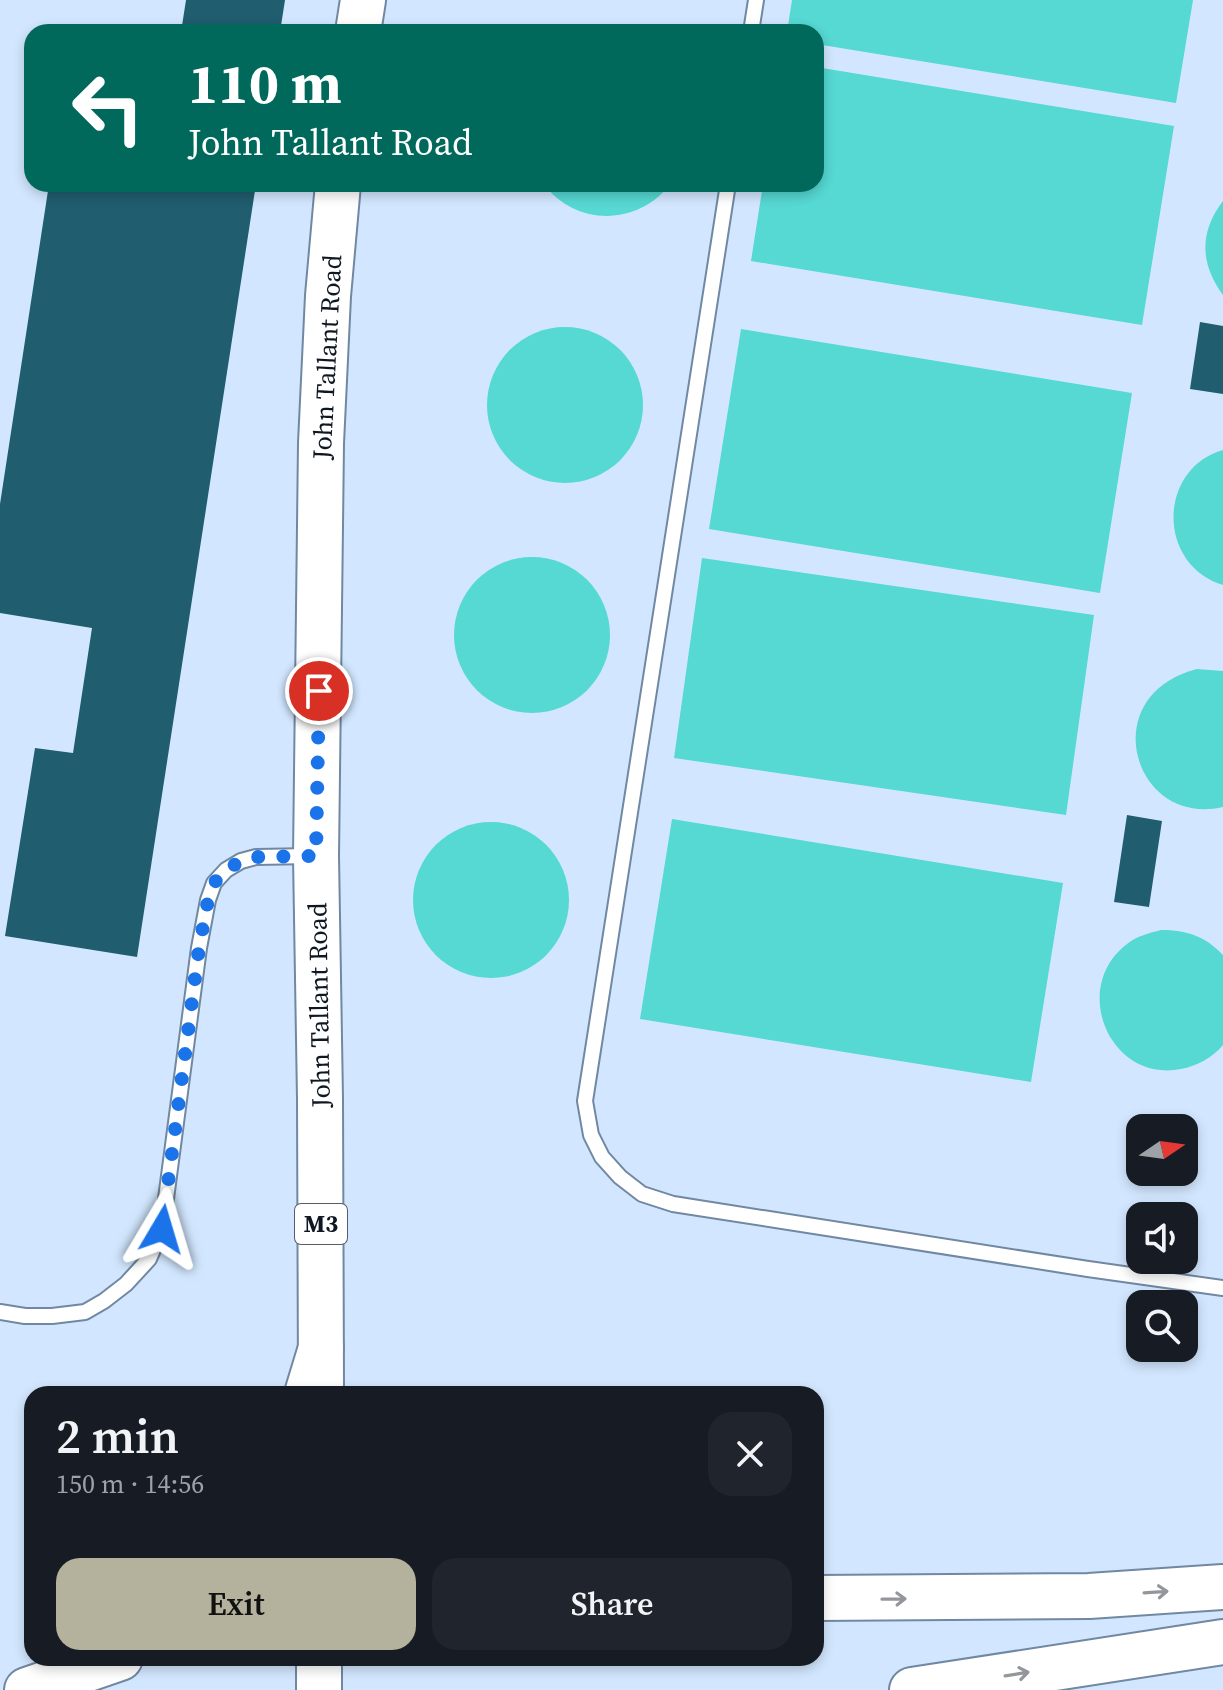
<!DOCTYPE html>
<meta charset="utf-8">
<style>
body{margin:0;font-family:"Source Serif 4",serif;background:#20242c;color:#f1f3f6;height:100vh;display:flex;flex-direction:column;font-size:30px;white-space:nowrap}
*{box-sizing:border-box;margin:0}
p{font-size:26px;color:#9ea1a6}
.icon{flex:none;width:44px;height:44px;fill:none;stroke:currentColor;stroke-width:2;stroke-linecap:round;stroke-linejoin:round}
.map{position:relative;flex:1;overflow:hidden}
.sheet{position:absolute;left:24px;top:1386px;width:800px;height:280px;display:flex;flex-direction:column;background:#171b24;border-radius:24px;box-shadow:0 4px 12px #0003}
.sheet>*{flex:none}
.banner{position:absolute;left:24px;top:24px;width:800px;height:168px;border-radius:24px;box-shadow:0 4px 12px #0003;background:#00695c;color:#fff;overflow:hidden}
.needle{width:52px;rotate:77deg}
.buttons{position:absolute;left:1126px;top:1114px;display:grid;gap:16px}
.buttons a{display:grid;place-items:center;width:72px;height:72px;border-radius:16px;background:#171b24;box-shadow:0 4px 12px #0003;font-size:40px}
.pin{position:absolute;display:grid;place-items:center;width:68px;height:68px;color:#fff;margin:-34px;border:4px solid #fff;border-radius:50%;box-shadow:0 2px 8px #0007}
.me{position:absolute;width:88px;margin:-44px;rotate:7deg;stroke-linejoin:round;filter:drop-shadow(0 0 6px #0008)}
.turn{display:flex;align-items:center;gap:28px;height:168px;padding:0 32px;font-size:36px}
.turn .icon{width:104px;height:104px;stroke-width:2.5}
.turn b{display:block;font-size:56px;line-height:68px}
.round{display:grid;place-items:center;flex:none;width:84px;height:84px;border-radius:24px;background:#20242c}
.headline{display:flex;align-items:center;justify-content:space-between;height:136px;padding:0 32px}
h1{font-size:48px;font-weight:600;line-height:60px}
.primary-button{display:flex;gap:16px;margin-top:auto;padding:16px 32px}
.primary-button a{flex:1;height:92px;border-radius:24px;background:#b4b29c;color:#111;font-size:32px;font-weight:600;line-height:92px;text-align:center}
.primary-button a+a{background:#20242c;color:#f1f3f6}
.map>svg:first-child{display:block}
.water{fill:#56d8d3}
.building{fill:#205d6f}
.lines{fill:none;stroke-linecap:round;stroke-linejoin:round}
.lane-casing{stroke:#7088a2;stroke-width:18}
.primary-casing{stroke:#7088a2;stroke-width:48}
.highway-casing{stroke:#7088a2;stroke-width:48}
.lane{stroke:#fff;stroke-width:14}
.primary{stroke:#fff;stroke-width:44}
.highway{stroke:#fff;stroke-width:44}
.oneway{stroke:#93979c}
.route{stroke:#1a73e8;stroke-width:14;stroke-dasharray:0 25.2}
.labels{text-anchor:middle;stroke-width:8;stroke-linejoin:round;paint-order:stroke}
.shield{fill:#fff;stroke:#575d64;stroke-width:2}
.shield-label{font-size:24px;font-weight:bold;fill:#0f1822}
.street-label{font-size:26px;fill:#0f1822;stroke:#fff}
</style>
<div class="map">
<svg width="1223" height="1690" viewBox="0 0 1223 1690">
<rect width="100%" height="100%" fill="#d2e7ff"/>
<g class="water">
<polygon points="792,0 1193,0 1176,103 816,44 816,32 787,32"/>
<polygon points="816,67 1174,126 1142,325 751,261 763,184 816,184"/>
<path d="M544,184H670C639,226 575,227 544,184Z"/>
<path d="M1223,201V295C1200,264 1199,232 1223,201Z"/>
<circle cx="565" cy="405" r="78"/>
<polygon points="741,329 1132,393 1100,593 709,529"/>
<path d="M1223,450V585C1157,565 1157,469 1223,450Z"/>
<circle cx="532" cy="635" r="78"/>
<polygon points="702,558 1094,615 1066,815 674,758"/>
<path d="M1197,669L1223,671V807C1133,828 1094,695 1197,669Z"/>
<polygon points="672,819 1063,883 1031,1082 640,1019"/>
<circle cx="491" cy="900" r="78"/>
<path d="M1161,930C1187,930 1205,936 1223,955V1045C1212,1058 1197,1066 1181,1069C1109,1083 1070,987 1127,944C1137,936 1149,933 1161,930Z"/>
</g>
<g class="building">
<polygon points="186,0 285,0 280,32 181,32"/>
<polygon points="49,184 256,184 137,957 5,936 35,748 73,753 92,628 0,613 0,504"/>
<polygon points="1200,322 1223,326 1223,394 1190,389"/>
<polygon points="1127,815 1162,821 1149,907 1114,902"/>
</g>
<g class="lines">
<g class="lane-casing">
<g id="lane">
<polyline points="751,32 756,0"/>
<polyline points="728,184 585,1101 591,1135 602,1157 620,1177 642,1194 673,1204 1088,1269 1223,1288"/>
<polyline points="0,1312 25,1316 52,1316 85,1312 104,1301 126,1284 149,1259 162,1229 199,948 208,900 214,883 226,870 241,861 256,857 312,856"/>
</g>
</g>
<g class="primary-casing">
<g id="primary">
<polyline points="358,32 363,0"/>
<polyline points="321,1385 320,1099 316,856 321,443 328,296 338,184"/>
<polyline points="319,1658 319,1690"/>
</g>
</g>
<g class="highway-casing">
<g id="highway">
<polyline points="307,1394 321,1348"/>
<polyline points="816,1598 1089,1596 1223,1587"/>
<polyline points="27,1690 120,1658"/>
<polyline points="912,1690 1223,1642"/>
</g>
</g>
<use href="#lane" class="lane"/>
<use href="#primary" class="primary"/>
<use href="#highway" class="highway"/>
</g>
<defs><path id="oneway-shaft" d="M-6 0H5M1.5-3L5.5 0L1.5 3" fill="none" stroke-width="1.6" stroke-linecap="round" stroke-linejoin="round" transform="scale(2)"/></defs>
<g class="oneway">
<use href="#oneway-shaft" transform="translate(1156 1592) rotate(-4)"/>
<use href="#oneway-shaft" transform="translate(894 1599) rotate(-1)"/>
<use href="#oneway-shaft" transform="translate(1017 1674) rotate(-9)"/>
</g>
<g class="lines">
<polyline class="route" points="162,1229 199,948 208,900 214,883 226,870 241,861 256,857 316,856 319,691"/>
</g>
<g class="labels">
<rect class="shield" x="295" y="1204" width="52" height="40" rx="6"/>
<g class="shield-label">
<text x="321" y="1232">M3</text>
</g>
<g class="street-label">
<text transform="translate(327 357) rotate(-87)" y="9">John Tallant Road</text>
<text transform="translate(319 1005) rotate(-91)" y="9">John Tallant Road</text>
</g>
</g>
</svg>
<div class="buttons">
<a><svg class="needle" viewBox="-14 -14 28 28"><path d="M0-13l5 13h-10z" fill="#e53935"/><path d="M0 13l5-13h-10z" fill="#9ea1a6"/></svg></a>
<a><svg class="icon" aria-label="sound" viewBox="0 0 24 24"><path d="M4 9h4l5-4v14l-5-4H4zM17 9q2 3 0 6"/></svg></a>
<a><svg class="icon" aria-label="search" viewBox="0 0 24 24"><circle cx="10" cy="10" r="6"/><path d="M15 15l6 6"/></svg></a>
</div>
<div class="pin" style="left:319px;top:691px;background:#d93025"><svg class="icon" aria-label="arrive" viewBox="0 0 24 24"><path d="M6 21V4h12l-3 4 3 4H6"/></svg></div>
<svg class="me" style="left:162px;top:1229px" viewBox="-20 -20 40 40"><path d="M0-17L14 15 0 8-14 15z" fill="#1a73e8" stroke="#fff" stroke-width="4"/></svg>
<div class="banner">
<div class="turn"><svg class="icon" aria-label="left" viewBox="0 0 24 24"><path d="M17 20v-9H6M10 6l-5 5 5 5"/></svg><div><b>110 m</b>John Tallant Road</div></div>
</div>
<section class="sheet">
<div class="headline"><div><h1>2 min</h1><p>150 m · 14:56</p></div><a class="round"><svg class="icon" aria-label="close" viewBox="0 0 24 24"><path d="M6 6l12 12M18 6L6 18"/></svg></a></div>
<div class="primary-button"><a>Exit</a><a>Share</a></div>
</section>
</div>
